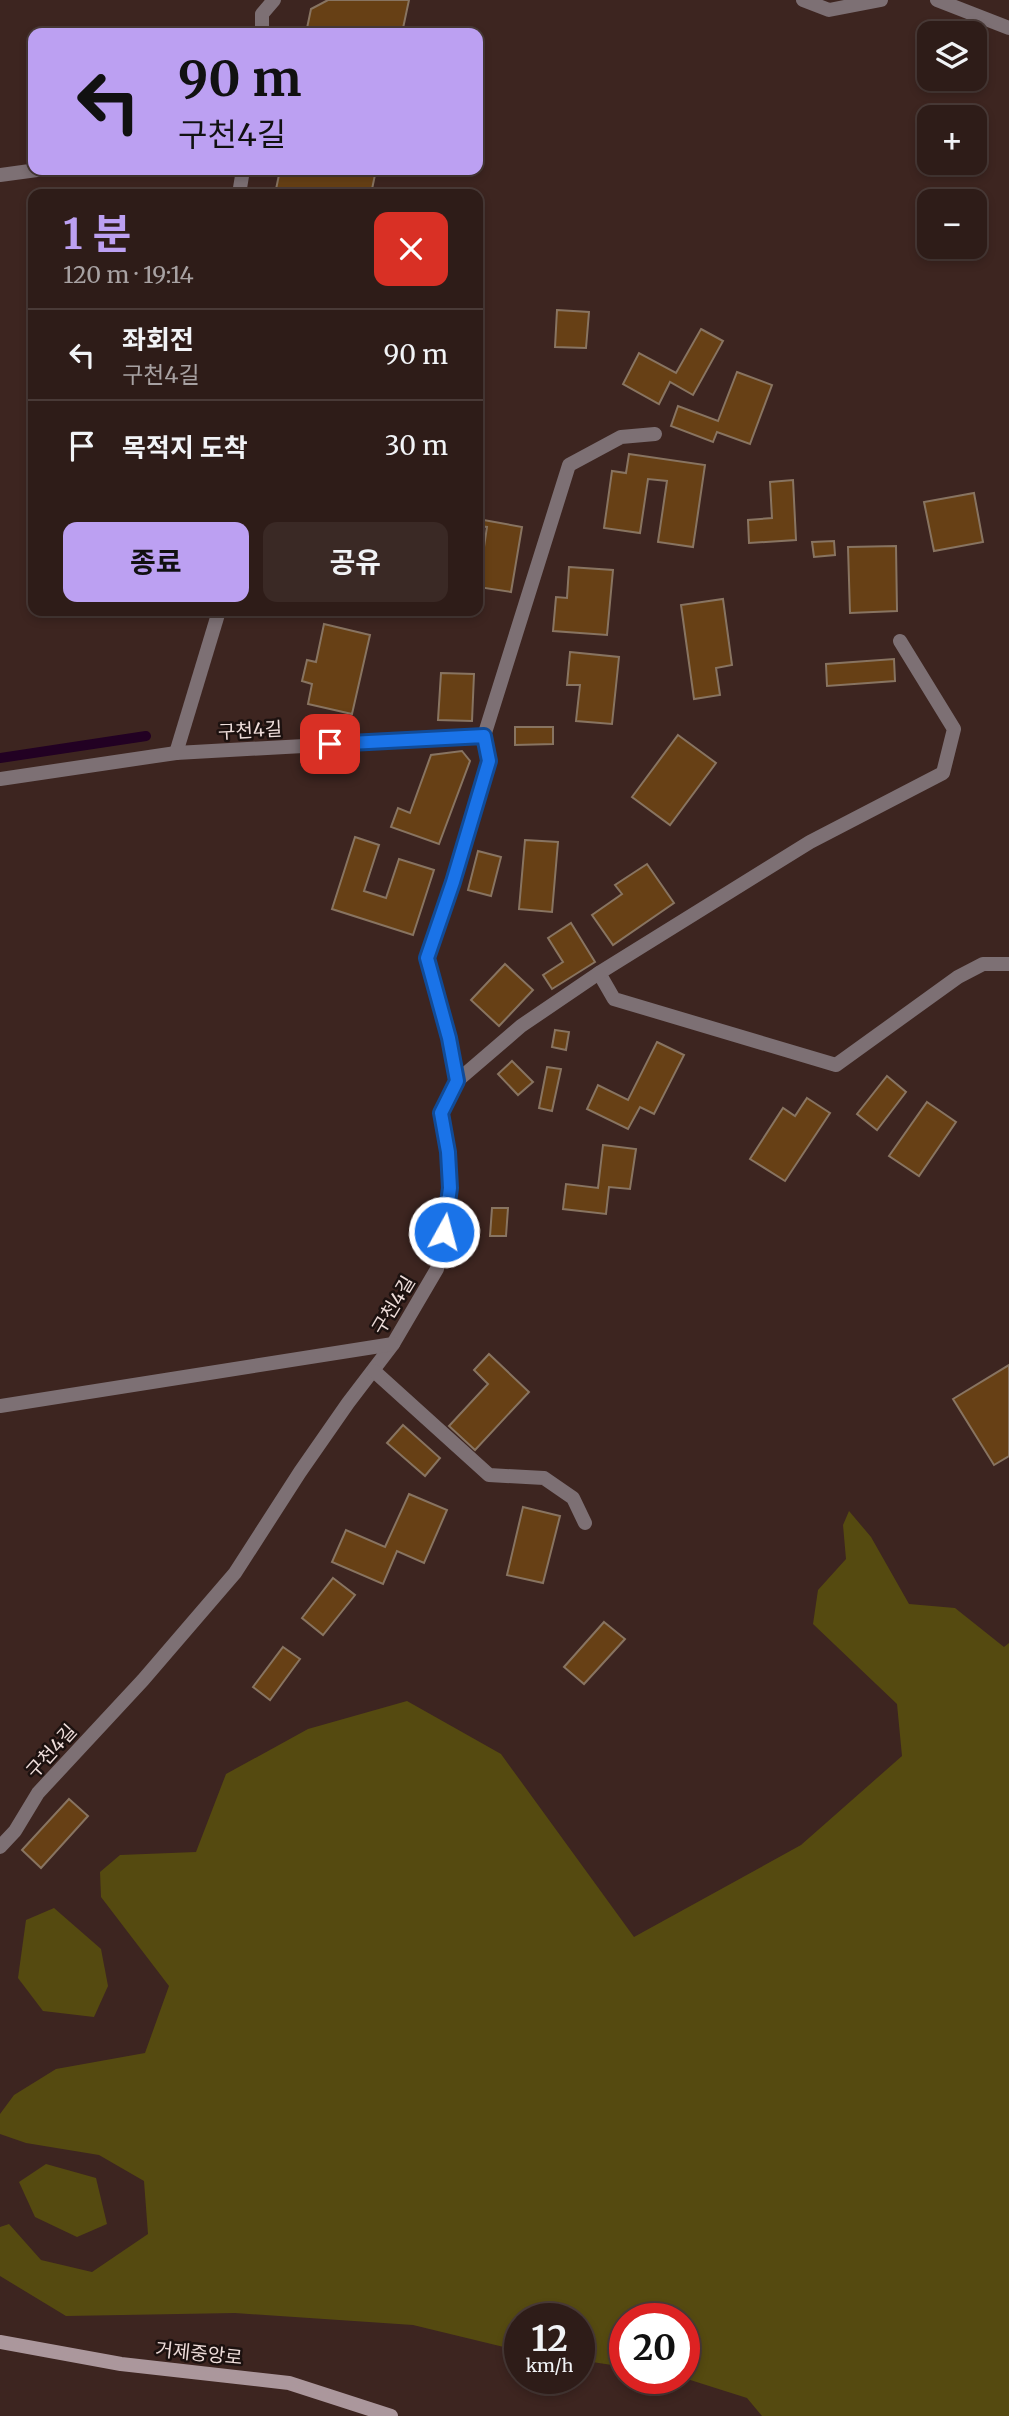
<!DOCTYPE html>
<html lang="ko">
<meta charset="utf-8">
<style>
body{margin:0;font-family:Merriweather,"Noto Sans KR",serif;background:#3a2925;color:#f1f3f6;height:100vh;display:flex;flex-direction:column;font-size:26px;white-space:nowrap}
*{box-sizing:border-box;margin:0}
p{font-size:23px;color:#a7a1a2}
.icon{flex:none;width:38px;height:38px;fill:none;stroke:currentColor;stroke-width:2;stroke-linecap:round;stroke-linejoin:round}
.map{position:relative;flex:1;overflow:hidden}
.details{position:absolute;left:28px;top:189px;width:455px;height:427px;display:flex;flex-direction:column;background:#2e1c18;border-radius:14px;box-shadow:0 4px 10px #0003,0 0 0 2px #493a37}
.details>*{flex:none}
.top-card{position:absolute;left:28px;top:28px;width:455px;height:147px;border-radius:14px;box-shadow:0 4px 10px #0003,0 0 0 2px #493a37;background:#bca0f2;color:#111;overflow:hidden}
.controls{position:absolute;left:917px;top:21px;display:grid;gap:14px}
.controls a{display:grid;place-items:center;width:70px;height:70px;border-radius:14px;background:#2e1c18;box-shadow:0 4px 10px #0003,0 0 0 2px #493a37;font-size:35px}
.speed{position:absolute;left:504px;top:2303px;display:flex;gap:14px;font-size:35px;font-weight:700;text-align:center}
.speed>*{display:grid;place-content:center;width:91px;height:91px;border-radius:50%;background:#2e1c18;box-shadow:0 4px 10px #0003,0 0 0 2px #493a37;line-height:1}
.speed small{font-size:18px;font-weight:400}
.speed .limit{border:10px solid #d22;background:#fff;color:#111}
.pin{position:absolute;display:grid;place-items:center;width:60px;height:60px;color:#fff;margin:-30px;border-radius:14px;box-shadow:0 4px 10px #0006}
.me{position:absolute;width:77px;margin:-38px;rotate:7deg;stroke-linejoin:round;filter:drop-shadow(0 0 5px #0008)}
.turn{display:flex;align-items:center;gap:24px;height:147px;padding:0 35px;font-size:32px}
.turn .icon{width:91px;height:91px;stroke-width:2.5}
.turn b{display:block;font-size:49px;line-height:60px}
.round{display:grid;place-items:center;flex:none;width:74px;height:74px;border-radius:14px;background:#3a2925}
.summary{display:flex;align-items:center;justify-content:space-between;height:119px;padding:0 35px}
h1{font-size:42px;font-weight:700;line-height:52px;color:#bca0f2}
.action{display:flex;gap:14px;margin-top:auto;padding:14px 35px}
.action a{flex:1;height:80px;border-radius:14px;background:#bca0f2;color:#111;font-size:28px;font-weight:700;line-height:80px;text-align:center}
.action a+a{background:#3a2925;color:#f1f3f6}
ul{padding:0;list-style:none}
li{display:flex;align-items:center;gap:21px;height:91px;padding:0 35px;border-top:2px solid #493a37}
li div{flex:1}
li b{display:block;font-size:26px}
li em{font-style:normal}
.map>svg:first-child{display:block}
.green{fill:#554a10}
.lines{fill:none;stroke-linecap:round;stroke-linejoin:round}
.stream{stroke:#220123;stroke-width:10}
.building{fill:#674015;stroke:#887461;stroke-width:2}
.service{stroke:#7d7074;stroke-width:14}
.secondary{stroke:#ab979c;stroke-width:14}
.route-casing{stroke:#114b97;stroke-width:18}
.route{stroke:#1a73e8;stroke-width:12}
.labels{text-anchor:middle;stroke-width:5;stroke-linejoin:round;paint-order:stroke}
.street-label{font-size:19px;fill:#eeddda;stroke:#1c110f}
</style>
<div class="map">
<svg width="1009" height="2416" viewBox="0 0 1009 2416">
<rect width="100%" height="100%" fill="#3d2520"/>
<g class="green">
<polygon points="849,1511 871,1537 909,1604 955,1608 1004,1647 1009,1643 1009,2416 762,2416 747,2398 684,2378 684,2319 625,2319 625,2367 579,2360 579,2319 520,2319 520,2351 413,2325 235,2313 66,2316 0,2276 0,2227 9,2224 41,2260 92,2272 148,2234 144,2181 99,2155 26,2143 0,2134 0,2114 14,2095 56,2069 145,2053 169,1986 101,1897 100,1872 120,1855 196,1852 226,1774 308,1729 407,1701 501,1754 634,1937 801,1845 902,1756 897,1704 813,1624 818,1590 846,1559 843,1525"/>
<polygon points="54,1908 101,1949 108,1986 94,2017 43,2011 18,1978 26,1920"/>
<polygon points="46,2164 96,2178 107,2224 77,2237 35,2217 19,2182"/>
</g>
<g class="lines">
<polyline class="stream" points="0,758 146,736"/>
</g>
<g class="building">
<polygon points="328,0 409,0 402,33 306,33 311,9"/>
<polygon points="280,170 376,170 371,194 275,194"/>
<polygon points="557,310 589,312 586,348 555,347"/>
<polygon points="701,329 723,341 693,395 670,382 659,404 623,384 639,353 676,373"/>
<polygon points="737,372 772,385 750,444 717,432 713,442 671,426 678,406 718,421"/>
<polygon points="629,454 705,465 693,547 658,542 667,481 648,479 640,533 604,528 612,471 626,473"/>
<polygon points="793,480 796,540 749,543 748,520 772,518 770,482"/>
<polygon points="974,493 983,542 934,551 924,502"/>
<polygon points="478,519 522,527 511,592 478,587 487,527 478,526"/>
<polygon points="834,541 835,555 814,557 812,542"/>
<polygon points="896,546 897,611 850,613 848,547"/>
<polygon points="569,567 613,570 607,635 553,631 556,597 567,598"/>
<polygon points="723,599 732,665 716,668 720,695 694,699 681,605"/>
<polygon points="324,624 370,635 352,714 308,704 312,684 302,681 307,660 316,662"/>
<polygon points="570,652 619,657 612,724 576,721 580,685 567,685"/>
<polygon points="894,659 895,681 827,686 826,664"/>
<polygon points="441,673 474,674 472,721 438,720"/>
<polygon points="515,727 553,727 553,744 515,745"/>
<polygon points="678,735 716,763 670,825 632,797"/>
<polygon points="462,751 470,761 439,844 391,827 398,808 410,813 431,755"/>
<polygon points="355,837 379,845 364,891 386,898 399,859 434,870 413,935 332,909"/>
<polygon points="525,840 558,842 552,912 519,909"/>
<polygon points="478,851 501,857 491,896 468,890"/>
<polygon points="647,864 674,903 613,945 592,915 622,894 615,885"/>
<polygon points="571,923 595,962 552,989 543,975 563,962 548,938"/>
<polygon points="505,964 533,990 499,1026 471,1000"/>
<polygon points="555,1030 569,1032 566,1050 552,1047"/>
<polygon points="657,1042 684,1055 654,1114 640,1107 628,1129 587,1109 598,1085 628,1100"/>
<polygon points="512,1061 533,1082 518,1095 498,1074"/>
<polygon points="547,1067 561,1069 552,1111 539,1108"/>
<polygon points="887,1076 906,1092 877,1130 857,1114"/>
<polygon points="807,1098 830,1113 785,1181 750,1159 783,1108 795,1116"/>
<polygon points="927,1102 956,1122 919,1176 889,1156"/>
<polygon points="603,1145 636,1149 630,1189 609,1187 606,1214 563,1209 566,1184 598,1188"/>
<polygon points="492,1208 508,1208 506,1236 490,1236"/>
<polygon points="489,1354 529,1392 475,1450 449,1426 488,1384 474,1370"/>
<polygon points="1009,1365 1009,1456 994,1465 953,1399"/>
<polygon points="403,1425 440,1458 425,1476 387,1443"/>
<polygon points="409,1494 447,1510 424,1563 397,1551 383,1584 332,1562 346,1530 385,1547"/>
<polygon points="523,1507 560,1516 543,1583 507,1575"/>
<polygon points="333,1578 355,1595 323,1635 302,1618"/>
<polygon points="604,1622 625,1639 584,1684 564,1667"/>
<polygon points="283,1647 300,1659 270,1700 253,1687"/>
<polygon points="69,1799 88,1816 41,1868 22,1850"/>
</g>
<g class="lines">
<g class="service">
<polyline points="803,0 829,10 881,0"/>
<polyline points="937,0 1009,28"/>
<polyline points="262,33 262,14 274,0"/>
<polyline points="0,175 37,170"/>
<polyline points="239,194 243,170"/>
<polyline points="484,736 569,465 621,437 655,434"/>
<polyline points="176,753 219,611"/>
<polyline points="0,779 176,753 484,736 489,761 453,882 427,958 449,1038 457,1081 441,1113 448,1152 450,1188 437,1269 393,1344 348,1403 300,1472 235,1573 143,1680 38,1793 15,1831 0,1847"/>
<polyline points="599,973 614,999 836,1065 958,977 983,964 1009,964"/>
<polyline points="457,1081 521,1026 599,973 810,842 943,773 954,729 900,641"/>
<polyline points="374,1371 489,1475 544,1478 573,1498 585,1523"/>
<polyline points="0,1406 393,1344"/>
</g>
<polyline class="secondary" points="0,2342 121,2364 289,2383 391,2416"/>
</g>
<g class="lines">
<g class="route-casing">
<polyline id="route" points="330,744 484,736 489,761 453,882 427,958 449,1038 457,1081 441,1113 448,1152 450,1188 444,1232"/>
</g>
<use href="#route" class="route"/>
</g>
<g class="labels">
<g class="street-label">
<text transform="translate(250 730) rotate(-3)" y="7">구천4길</text>
<text transform="translate(393 1305) rotate(-59)" y="7">구천4길</text>
<text transform="translate(51 1751) rotate(-48)" y="7">구천4길</text>
<text transform="translate(199 2353) rotate(6)" y="7">거제중앙로</text>
</g>
</g>
</svg>
<div class="controls">
<a><svg class="icon" aria-label="layers" viewBox="0 0 24 24"><path d="M12 4l9 5-9 5-9-5zM3 14l9 5 9-5"/></svg></a>
<a>+</a>
<a>−</a>
</div>
<div class="speed"><div>12<small>km/h</small></div><div class="limit">20</div></div>
<div class="pin" style="left:330px;top:744px;background:#d93025"><svg class="icon" aria-label="arrive" viewBox="0 0 24 24"><path d="M6 21V4h12l-3 4 3 4H6"/></svg></div>
<svg class="me" style="left:444px;top:1232px" viewBox="-20 -20 40 40"><circle r="17" fill="#1a73e8" stroke="#fff" stroke-width="3"/><path d="M0-11L8 9 0 5-8 9z" fill="#fff"/></svg>
<div class="top-card">
<div class="turn"><svg class="icon" aria-label="left" viewBox="0 0 24 24"><path d="M17 20v-9H6M10 6l-5 5 5 5"/></svg><div><b>90 m</b>구천4길</div></div>
</div>
<section class="details">
<div class="summary"><div><h1>1 분</h1><p>120 m · 19:14</p></div><a class="round" style="background:#d93025;color:#fff"><svg class="icon" aria-label="close" viewBox="0 0 24 24"><path d="M6 6l12 12M18 6L6 18"/></svg></a></div>
<ul>
<li><svg class="icon" aria-label="left" viewBox="0 0 24 24"><path d="M17 20v-9H6M10 6l-5 5 5 5"/></svg><div><b>좌회전</b><p>구천4길</p></div><em>90 m</em></li>
<li><svg class="icon" aria-label="arrive" viewBox="0 0 24 24"><path d="M6 21V4h12l-3 4 3 4H6"/></svg><div><b>목적지 도착</b></div><em>30 m</em></li>
</ul>
<div class="action"><a>종료</a><a>공유</a></div>
</section>
</div>
